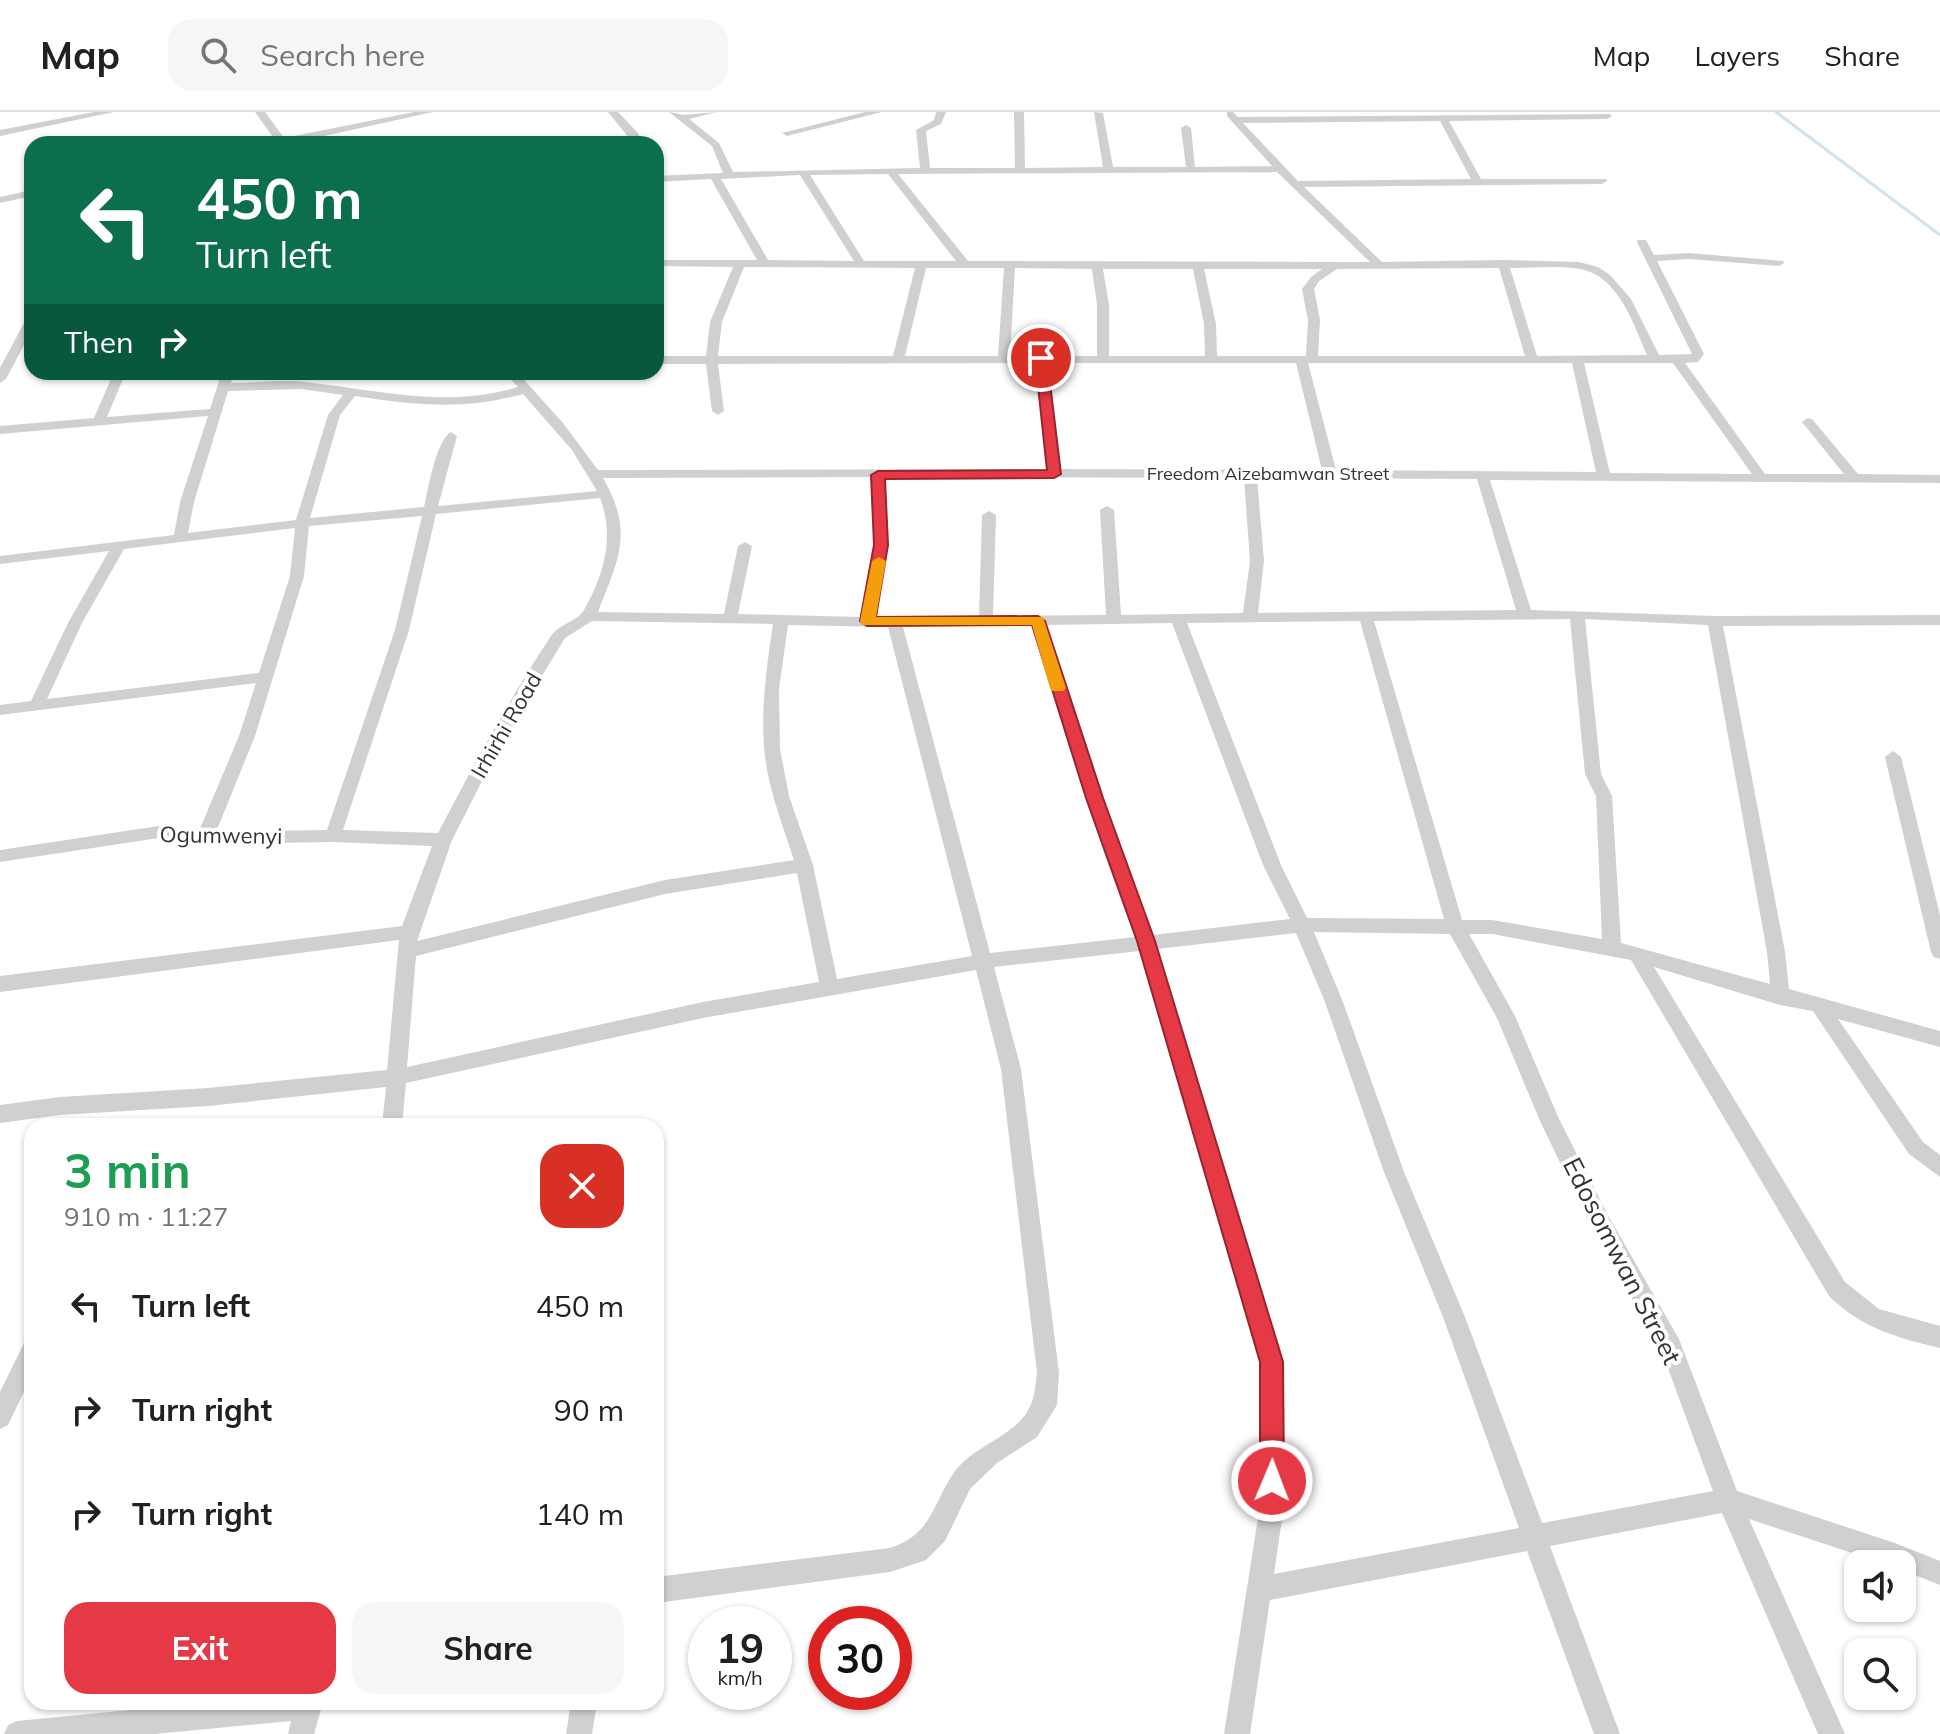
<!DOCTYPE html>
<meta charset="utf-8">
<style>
body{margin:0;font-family:Mulish,sans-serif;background:#f6f6f6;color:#202124;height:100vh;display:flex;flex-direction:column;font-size:30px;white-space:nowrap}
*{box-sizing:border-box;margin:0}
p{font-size:26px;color:#757577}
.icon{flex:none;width:44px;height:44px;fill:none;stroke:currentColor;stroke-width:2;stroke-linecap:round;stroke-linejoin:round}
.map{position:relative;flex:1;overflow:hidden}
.panel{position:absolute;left:24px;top:1006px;width:640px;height:592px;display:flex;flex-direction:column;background:#fff;border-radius:24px;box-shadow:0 2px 6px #0004}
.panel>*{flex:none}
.hud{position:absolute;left:24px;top:24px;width:640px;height:244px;border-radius:24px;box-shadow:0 2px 6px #0004;background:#0b6e4f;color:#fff;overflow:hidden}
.tools{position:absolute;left:1844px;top:1438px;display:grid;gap:16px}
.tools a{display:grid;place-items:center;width:72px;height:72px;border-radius:16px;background:#fff;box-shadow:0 2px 6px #0004;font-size:40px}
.speed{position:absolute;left:688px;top:1494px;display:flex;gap:16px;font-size:40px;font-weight:700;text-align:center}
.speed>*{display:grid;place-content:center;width:104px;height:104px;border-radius:50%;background:#fff;box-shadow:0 2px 6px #0004;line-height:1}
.speed small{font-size:20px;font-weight:400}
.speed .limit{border:12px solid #d22;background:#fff;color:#111}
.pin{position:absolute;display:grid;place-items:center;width:68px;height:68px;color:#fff;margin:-34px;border:4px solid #fff;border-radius:50%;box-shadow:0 2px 8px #0007}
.me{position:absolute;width:88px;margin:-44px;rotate:1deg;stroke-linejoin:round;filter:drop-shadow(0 0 6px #0008)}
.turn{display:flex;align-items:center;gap:28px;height:168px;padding:0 40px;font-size:36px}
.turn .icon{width:104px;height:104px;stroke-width:2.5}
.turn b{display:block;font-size:56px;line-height:68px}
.then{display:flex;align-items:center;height:76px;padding:0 40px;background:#0003;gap:16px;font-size:30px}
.round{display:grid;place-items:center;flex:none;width:84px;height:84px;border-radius:24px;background:#f6f6f6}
.overview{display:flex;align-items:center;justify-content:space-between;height:136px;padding:0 40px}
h1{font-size:48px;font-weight:700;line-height:60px;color:#1e9e55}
.cta{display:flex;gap:16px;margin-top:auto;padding:16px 40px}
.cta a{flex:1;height:92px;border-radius:24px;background:#e63946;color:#fff;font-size:32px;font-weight:700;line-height:92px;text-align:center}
.cta a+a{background:#f6f6f6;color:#202124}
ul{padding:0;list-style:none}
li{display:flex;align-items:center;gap:24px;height:104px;padding:0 40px}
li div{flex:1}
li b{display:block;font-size:30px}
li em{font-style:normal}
header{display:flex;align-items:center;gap:48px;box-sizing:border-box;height:112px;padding:0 40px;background:#fff;border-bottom:2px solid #e0e0e0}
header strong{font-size:38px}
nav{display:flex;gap:44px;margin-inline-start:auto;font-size:28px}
.search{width:560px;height:72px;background:#f6f6f6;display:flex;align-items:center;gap:20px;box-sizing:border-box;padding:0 28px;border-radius:24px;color:#757577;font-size:30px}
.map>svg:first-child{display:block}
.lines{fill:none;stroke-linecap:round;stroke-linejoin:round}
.stream{stroke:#cfe2ee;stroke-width:3}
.minor{fill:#d0d0d0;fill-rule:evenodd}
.route{fill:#e63946;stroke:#96252e;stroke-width:2}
.slow{fill:#f59e0b}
.labels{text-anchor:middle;stroke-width:8;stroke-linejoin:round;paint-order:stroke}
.far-street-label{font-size:18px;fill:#333;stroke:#fff}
.street-label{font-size:22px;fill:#333;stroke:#fff}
.near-street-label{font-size:26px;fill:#333;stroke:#fff}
</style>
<header>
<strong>Map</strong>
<div class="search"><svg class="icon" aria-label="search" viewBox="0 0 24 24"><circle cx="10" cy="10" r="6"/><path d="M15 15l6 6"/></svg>Search here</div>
<nav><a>Map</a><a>Layers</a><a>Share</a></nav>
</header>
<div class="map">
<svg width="1940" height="1622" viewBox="0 0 1940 1622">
<rect width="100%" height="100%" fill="#fff"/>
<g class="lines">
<polyline class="stream" points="1776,0 1940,123"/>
<g class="minor">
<polygon points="94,0 114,0 0,24 0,18"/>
<polygon points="255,0 265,0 284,26 414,0 433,0 288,32 265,32 275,28"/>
<polygon points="608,0 618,0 637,20 644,32 634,32"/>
<path d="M669,0L684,3L717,0L689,7L719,31L733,60L920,56L916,18L934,8L936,0H946L941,12L926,19L930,56H1015L1014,0H1024L1025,56L1103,55L1094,0L1103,1L1113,55H1186L1181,16L1186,13L1191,16L1195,55L1272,54L1227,4V0H1233L1238,5L1610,2L1612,4L1607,7L1449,9L1481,67H1606L1607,69L1602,72L1304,75L1382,150L1503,148L1579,150L1598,155L1610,163L1631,187L1659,243L1692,242L1637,130L1638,128H1646L1654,143L1689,141L1783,149L1784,151L1779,154L1689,147L1657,149L1704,242L1698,250L1685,251L1765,362H1844L1802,310L1808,306L1812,307L1858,362L1940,363V371L1490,368L1531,498L1715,504L1940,503V513L1723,514L1785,840L1789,877L1940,919V935L1838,907L1923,1030L1940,1043V1065L1909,1042L1813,899L1780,893L1654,855L1845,1170L1879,1197L1940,1214V1236C1898,1226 1861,1216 1829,1184L1631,848L1492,822H1469L1515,904L1559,1007L1609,1105L1679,1227L1737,1379L1895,1431L1940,1449V1473L1902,1458V1452H1885L1749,1407L1845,1622H1818L1722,1401L1550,1434L1620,1622H1594L1527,1439L1270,1488L1250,1622H1224L1260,1393V1250L1140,839L994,855L1021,957L1059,1261L1057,1293L1037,1325L997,1351L970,1377L945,1429L926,1448L890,1460L656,1491V1465L890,1436C932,1422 931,1395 953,1362C970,1337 1002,1329 1021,1308C1034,1294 1035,1279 1037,1261L1001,957L976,858L703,906L406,971L402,1014H382L386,975L208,994L60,1003L0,1011V993L60,985L208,976L387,958L399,828L0,880V864L402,814L432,734L333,730L205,732L159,726L0,750V738L159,714L199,719L239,624L256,571L0,603V593L31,589L68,511L109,439L0,452V444L174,423L180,390L208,304L0,322V314L94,306L114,260H126L107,305L210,297L222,260H234L231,271C255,271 280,267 305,270C380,278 442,297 518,275L504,260H517L563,311L598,358L1047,357L1036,251L718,252L724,299L718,303L712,299L706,252H656V244H706L710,210L733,155L656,154V148H757L711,67L656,70V64L723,61L712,34ZM1440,9L1471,67L1298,69L1243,11ZM1277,60L1370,150L968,149L898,62ZM888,62L956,149H864L810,63ZM800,63L854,149L768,148L721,67ZM744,155L915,156L893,244H718L722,210ZM926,156H1004L998,244H905ZM1015,156L1092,157L1097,193V244H1010ZM1499,156L1525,244H1318L1320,208L1314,177L1319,169L1337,157ZM1510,156C1532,156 1558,153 1580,157C1618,163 1634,213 1647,243L1537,244ZM1103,157H1193L1204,212L1205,244H1109V193ZM1204,157H1322L1311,165L1302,177L1308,208L1306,244H1217L1216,212ZM1048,251H1296L1322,358L1060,357ZM1308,251H1572L1596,360L1336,358ZM1584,251H1673L1752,362L1610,361ZM301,277L343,283L328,303L296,408L188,421L194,390L228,279ZM523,282L572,338L597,379L438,394L457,324L451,320C436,328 428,378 424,395L310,406L340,303L355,284C417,293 462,299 523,282ZM871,365L874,433L860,505L738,502L752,434L745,430L738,434L724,502L598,500C619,446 634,420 603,366ZM885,365L1244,366L1250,449L1243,501L1121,503L1114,398L1107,394L1100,398L1106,503L993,504L996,403L989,399L982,403L979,504L875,505L888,433ZM1257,366L1477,367L1516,498L1258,501L1264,449ZM600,386C615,425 604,462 584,498C578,509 559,512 551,524C509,587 473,654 438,721L343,718L409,518L436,402ZM422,404L395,518L327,718L216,720L255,624L304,464L309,414ZM295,416L290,464L259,561L47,587L82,511L124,437ZM1570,507L1585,662L1596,684L1602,827L1492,808H1462L1374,509ZM1585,507L1708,513L1767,840L1770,872L1621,831L1612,684L1601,662ZM592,509L773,512C767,553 761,593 764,635C767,674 782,711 794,748L665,768L417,829L452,728L503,628L565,526ZM1360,509L1444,807L1307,806L1281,753L1187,511ZM1172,511L1263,753L1290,807L1153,823L1122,741L1047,513ZM788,513L888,515L972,844L837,867L813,753L789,684L780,637L779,577ZM1032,513L1104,741L1135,825L990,841L903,515ZM797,761L819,870L703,890L407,955L416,844L665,782ZM1314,820L1450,822L1497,906L1540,1009L1593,1119L1662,1240L1713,1379L1542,1411L1465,1205L1404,1060L1343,890ZM1296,821L1325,890L1384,1060L1443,1205L1519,1416L1274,1462L1284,1393L1282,1250L1157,837Z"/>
<polygon points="865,0 882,0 787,24 782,21"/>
<polygon points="32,78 32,84 0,91 0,85"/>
<polygon points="32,204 32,218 6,267 0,271 0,256 26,207"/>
<polygon points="1893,639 1901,645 1940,803 1940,847 1934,845 1931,840 1885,645"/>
<polygon points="32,1228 32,1263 8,1313 0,1317 0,1280 24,1231"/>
<polygon points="213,1590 322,1590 322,1594 314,1622 288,1622 291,1609 155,1622 4,1622 8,1613 17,1609"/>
<polygon points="571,1590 597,1590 592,1622 566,1622"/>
</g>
</g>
<polygon class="route" points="1041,242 1047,246 1061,362 1054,366 885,367 888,433 876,505 1038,504 1045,509 1103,686 1155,829 1283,1250 1284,1369 1281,1378 1272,1381 1264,1378 1260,1369 1260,1250 1137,829 1086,686 1032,513 867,514 860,509 874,433 871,363 878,359 1047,358 1035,246"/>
<polygon class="slow" points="879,445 886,449 876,505 1043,505 1066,576 1063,579 1052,579 1050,576 1032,513 862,513 860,509 872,449"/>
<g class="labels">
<g class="far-street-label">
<text x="1268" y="368">Freedom Aizebamwan Street</text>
</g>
<g class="street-label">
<text transform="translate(506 613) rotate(-60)" y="8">Irhirhi Road</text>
<text transform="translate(221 723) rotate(1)" y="8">Ogumwenyi</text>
</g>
<g class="near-street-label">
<text transform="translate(1622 1149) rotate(63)" y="9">Edosomwan Street</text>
</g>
</g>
</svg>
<div class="tools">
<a><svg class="icon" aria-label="sound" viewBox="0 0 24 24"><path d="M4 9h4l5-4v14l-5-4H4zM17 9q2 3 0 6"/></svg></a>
<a><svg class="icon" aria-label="search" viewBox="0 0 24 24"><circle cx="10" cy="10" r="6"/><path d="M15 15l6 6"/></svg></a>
</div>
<div class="speed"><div>19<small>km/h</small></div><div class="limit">30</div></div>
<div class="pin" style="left:1041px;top:246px;background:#d93025"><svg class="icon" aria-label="arrive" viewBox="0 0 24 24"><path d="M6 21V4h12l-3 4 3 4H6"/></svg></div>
<svg class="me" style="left:1272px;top:1369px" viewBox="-20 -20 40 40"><circle r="17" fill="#e63946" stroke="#fff" stroke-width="3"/><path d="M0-11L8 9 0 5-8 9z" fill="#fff"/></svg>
<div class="hud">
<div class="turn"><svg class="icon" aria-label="left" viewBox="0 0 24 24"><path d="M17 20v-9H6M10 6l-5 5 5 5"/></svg><div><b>450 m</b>Turn left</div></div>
<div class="then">Then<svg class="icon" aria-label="right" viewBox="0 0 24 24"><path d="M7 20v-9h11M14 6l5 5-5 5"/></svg></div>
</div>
<section class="panel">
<div class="overview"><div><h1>3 min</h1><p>910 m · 11:27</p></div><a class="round" style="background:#d93025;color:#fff"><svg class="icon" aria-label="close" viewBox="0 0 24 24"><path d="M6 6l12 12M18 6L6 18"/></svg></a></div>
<ul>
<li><svg class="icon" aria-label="left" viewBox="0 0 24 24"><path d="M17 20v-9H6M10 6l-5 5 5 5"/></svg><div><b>Turn left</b></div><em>450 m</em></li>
<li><svg class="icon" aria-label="right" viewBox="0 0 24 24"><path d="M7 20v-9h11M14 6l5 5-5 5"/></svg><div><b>Turn right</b></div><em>90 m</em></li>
<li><svg class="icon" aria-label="right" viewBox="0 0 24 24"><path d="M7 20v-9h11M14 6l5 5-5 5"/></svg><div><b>Turn right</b></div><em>140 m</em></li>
</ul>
<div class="cta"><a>Exit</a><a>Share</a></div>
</section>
</div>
